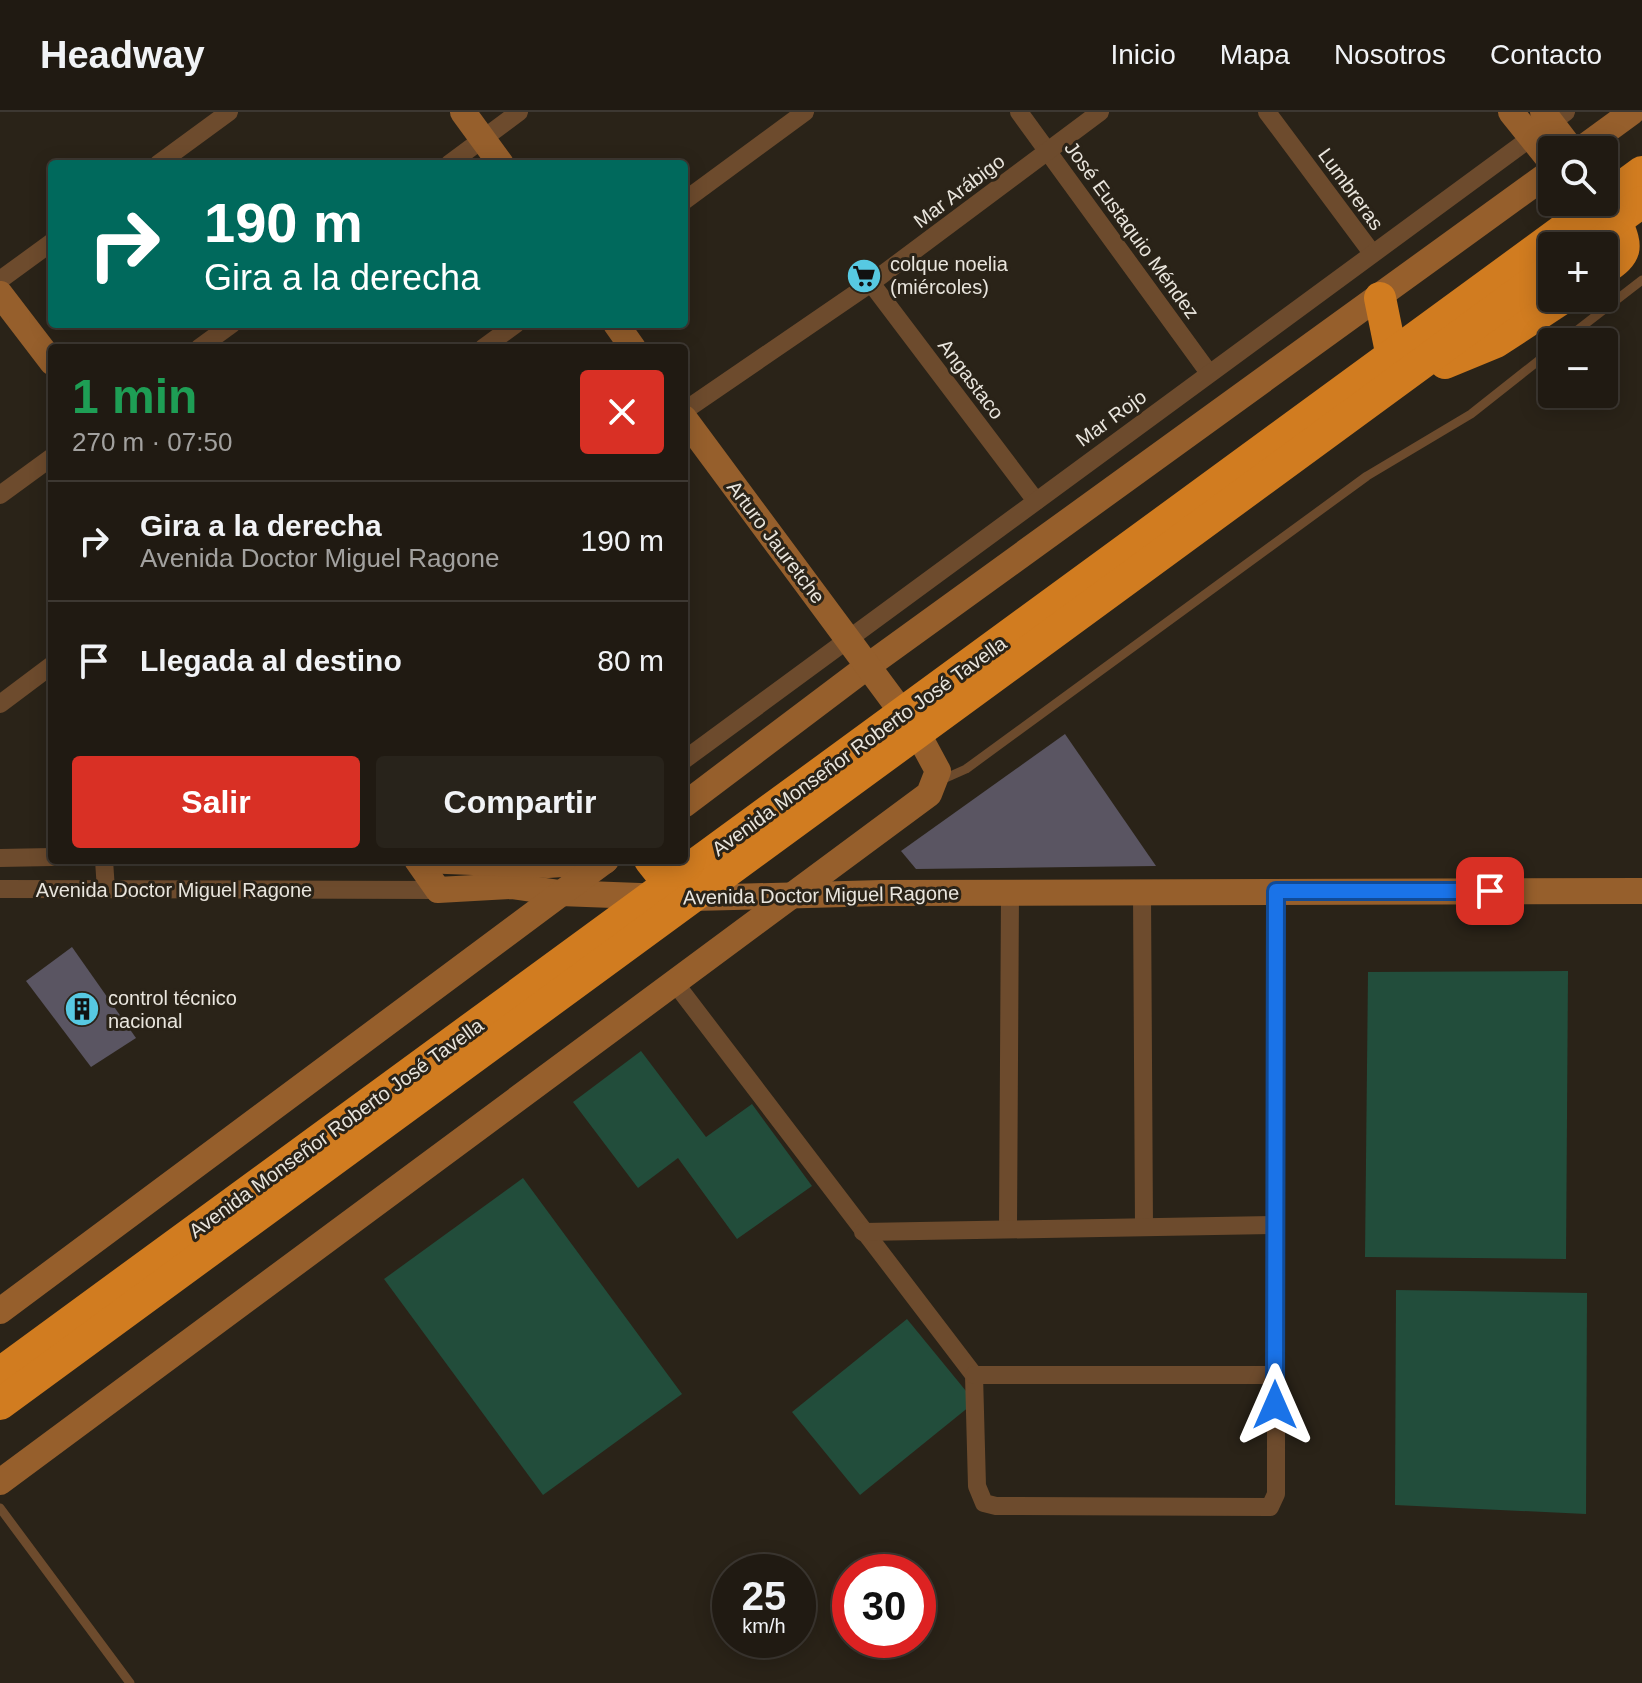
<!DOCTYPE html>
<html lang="es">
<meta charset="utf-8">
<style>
body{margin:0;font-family:Arial,sans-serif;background:#28231b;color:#f1f3f6;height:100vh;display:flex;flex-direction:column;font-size:30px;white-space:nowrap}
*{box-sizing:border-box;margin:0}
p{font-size:26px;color:#a2a19f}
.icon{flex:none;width:44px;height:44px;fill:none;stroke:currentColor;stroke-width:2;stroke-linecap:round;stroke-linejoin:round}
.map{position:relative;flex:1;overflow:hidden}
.panel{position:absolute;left:48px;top:232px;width:640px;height:520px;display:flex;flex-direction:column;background:#201a12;border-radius:8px;box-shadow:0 4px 20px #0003,0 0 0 2px #3d3832}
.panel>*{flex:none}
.top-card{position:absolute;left:48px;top:48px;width:640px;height:168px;border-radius:8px;box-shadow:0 4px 20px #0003,0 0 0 2px #3d3832;background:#00695c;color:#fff;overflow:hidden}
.buttons{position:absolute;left:1538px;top:24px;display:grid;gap:16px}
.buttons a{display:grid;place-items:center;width:80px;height:80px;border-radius:8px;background:#201a12;box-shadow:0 4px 20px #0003,0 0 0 2px #3d3832;font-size:40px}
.speed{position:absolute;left:712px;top:1442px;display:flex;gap:16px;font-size:40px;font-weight:700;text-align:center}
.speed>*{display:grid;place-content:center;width:104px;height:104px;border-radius:50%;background:#201a12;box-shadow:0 4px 20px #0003,0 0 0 2px #3d3832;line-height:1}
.speed small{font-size:20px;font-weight:400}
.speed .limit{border:12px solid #d22;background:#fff;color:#111}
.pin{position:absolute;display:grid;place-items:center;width:68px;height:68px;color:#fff;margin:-34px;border-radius:16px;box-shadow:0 4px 12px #0006}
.me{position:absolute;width:88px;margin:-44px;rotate:0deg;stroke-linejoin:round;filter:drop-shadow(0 0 6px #0008)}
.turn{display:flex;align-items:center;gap:28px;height:168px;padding:0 24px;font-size:36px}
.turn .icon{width:104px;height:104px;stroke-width:2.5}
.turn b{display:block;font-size:56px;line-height:68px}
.round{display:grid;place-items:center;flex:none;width:84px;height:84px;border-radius:8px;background:#28231b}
.overview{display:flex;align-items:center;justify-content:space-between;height:136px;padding:0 24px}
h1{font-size:48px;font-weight:600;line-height:60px;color:#1e9e55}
.action{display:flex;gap:16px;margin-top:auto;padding:16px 24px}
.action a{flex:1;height:92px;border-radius:8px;background:#d93025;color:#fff;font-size:32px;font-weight:600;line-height:92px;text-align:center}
.action a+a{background:#28231b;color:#f1f3f6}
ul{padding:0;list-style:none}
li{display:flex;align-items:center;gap:24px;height:120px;padding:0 24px;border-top:2px solid #3d3832}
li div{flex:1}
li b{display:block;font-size:30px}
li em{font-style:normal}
header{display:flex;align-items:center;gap:48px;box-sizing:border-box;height:112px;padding:0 40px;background:#201a12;border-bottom:2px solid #3d3832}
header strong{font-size:38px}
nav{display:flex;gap:44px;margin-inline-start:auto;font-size:28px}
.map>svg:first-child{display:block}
.green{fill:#224d3b}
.building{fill:#5a5562}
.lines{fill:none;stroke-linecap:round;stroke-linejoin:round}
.lane{stroke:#6d4b2d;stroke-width:9}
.street{stroke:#6d4b2d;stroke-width:18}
.secondary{stroke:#965f2c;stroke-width:26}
.highway{stroke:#d17c20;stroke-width:32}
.route-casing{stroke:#114b97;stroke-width:20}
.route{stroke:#1a73e8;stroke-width:14}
.labels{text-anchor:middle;stroke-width:6;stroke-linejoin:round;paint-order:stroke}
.street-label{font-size:20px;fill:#e9e5dd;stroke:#2a2318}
.poi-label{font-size:20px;fill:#e9e5dd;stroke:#2a2318;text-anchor:start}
</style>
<header>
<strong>Headway</strong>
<nav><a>Inicio</a><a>Mapa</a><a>Nosotros</a><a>Contacto</a></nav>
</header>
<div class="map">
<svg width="1642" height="1571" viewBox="0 0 1642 1571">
<rect width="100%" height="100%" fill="#2a2318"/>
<g class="green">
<polygon points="1568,859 1566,1147 1365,1145 1368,860"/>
<polygon points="641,939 706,1025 752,992 812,1074 737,1127 678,1046 638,1076 573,990"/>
<polygon points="523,1066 682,1282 543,1383 384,1167"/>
<polygon points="1396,1178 1587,1181 1586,1402 1395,1393"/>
<polygon points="907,1207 975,1290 860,1383 792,1300"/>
</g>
<g class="building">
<polygon points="1065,622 1156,754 916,757 901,739"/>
<polygon points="72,835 136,926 91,955 26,869"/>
</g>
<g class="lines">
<g class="lane">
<polyline points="1562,230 1642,168"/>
<polyline points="939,669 966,657 1367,364 1471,302 1552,238"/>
<polyline points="0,1396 130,1571"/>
</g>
<g class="street">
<polyline points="1019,0 1209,261"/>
<polyline points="1267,0 1372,141"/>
<polyline points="158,52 229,0"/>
<polyline points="449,52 519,0"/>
<polyline points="684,89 805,0"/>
<polyline points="0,168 52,130"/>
<polyline points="871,171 1036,389"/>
<polyline points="199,236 232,212"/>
<polyline points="483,236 516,212"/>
<polyline points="684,299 871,171 1100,0"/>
<polyline points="0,383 52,345"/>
<polyline points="0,592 52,553"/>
<polyline points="684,648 1566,0"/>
<polyline points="0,746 52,745"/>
<polyline points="104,748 106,778"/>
<polyline points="0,777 438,778"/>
<polyline points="1142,782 1144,1115"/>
<polyline points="675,871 974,1263 977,1374 984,1391 996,1394 1270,1395 1276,1382 1276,779"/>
<polyline points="1008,1116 1010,781"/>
<polyline points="863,1120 1276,1113"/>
<polyline points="974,1263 1275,1263"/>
</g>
<g class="secondary">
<polyline points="463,0 501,52"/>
<polyline points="1511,0 1552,51"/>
<polyline points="1543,0 1572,38"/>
<polyline points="1580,38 1632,0"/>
<polyline points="0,182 52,250"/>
<polyline points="616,212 633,236"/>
<polyline points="684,693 868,554 1552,59"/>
<polyline points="417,748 438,778 511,774 560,781 693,786 882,781 1642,779"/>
<polyline points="422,748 548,753 605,749"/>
<polyline points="0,1199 606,748"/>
<polyline points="0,1370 929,682 938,659 918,622 684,306"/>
</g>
<g class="highway">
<polyline points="1604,88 1642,60"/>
<polyline points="1581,134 1642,90"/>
<path d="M1604,157C1630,140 1626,135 1616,108"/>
<polyline points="1380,186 1392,245"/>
<polyline points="1445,251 1496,230 1563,186"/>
<polyline points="650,748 669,772 688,783"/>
<polyline points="0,1261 1601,90"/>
<polyline points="0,1292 1552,156"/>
</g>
</g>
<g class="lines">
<g class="route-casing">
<polyline id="route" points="1275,1293 1276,779 1490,779"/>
</g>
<use href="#route" class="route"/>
</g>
<defs>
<g id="supermarket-disc" transform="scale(1.8)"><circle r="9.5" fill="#57c9e2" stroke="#2a2318"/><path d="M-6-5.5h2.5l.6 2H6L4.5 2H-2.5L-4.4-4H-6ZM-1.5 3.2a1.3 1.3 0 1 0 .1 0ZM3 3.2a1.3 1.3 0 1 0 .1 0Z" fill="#111"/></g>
<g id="building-disc" transform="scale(1.8)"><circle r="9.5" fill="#57c9e2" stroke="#2a2318"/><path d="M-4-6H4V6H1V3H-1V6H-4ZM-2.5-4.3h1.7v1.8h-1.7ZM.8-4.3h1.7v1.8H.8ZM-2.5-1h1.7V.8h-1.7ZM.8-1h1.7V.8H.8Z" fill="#111"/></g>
</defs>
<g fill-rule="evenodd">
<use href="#supermarket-disc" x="864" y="164"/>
<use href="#building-disc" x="82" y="897"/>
</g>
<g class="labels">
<g class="street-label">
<text transform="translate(1351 77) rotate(54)" y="7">Lumbreras</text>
<text transform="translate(959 79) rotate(-37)" y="7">Mar Arábigo</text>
<text transform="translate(1132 118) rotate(54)" y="7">José Eustaquio Méndez</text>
<text transform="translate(971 267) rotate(53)" y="7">Angastaco</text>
<text transform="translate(1111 306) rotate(-36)" y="7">Mar Rojo</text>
<text transform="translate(776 430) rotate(53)" y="7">Arturo Jauretche</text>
<text transform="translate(859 634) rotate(-36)" y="7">Avenida Monseñor Roberto José Tavella</text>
<text x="174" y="785">Avenida Doctor Miguel Ragone</text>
<text transform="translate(821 783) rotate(-1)" y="7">Avenida Doctor Miguel Ragone</text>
<text transform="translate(336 1016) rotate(-36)" y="7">Avenida Monseñor Roberto José Tavella</text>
</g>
<g class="poi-label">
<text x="890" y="159">colque noelia<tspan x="890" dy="23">(miércoles)</tspan></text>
<text x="108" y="893">control técnico<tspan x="108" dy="23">nacional</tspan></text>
</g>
</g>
</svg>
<div class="buttons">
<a><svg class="icon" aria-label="search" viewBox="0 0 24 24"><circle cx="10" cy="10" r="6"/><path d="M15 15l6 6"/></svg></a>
<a>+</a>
<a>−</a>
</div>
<div class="speed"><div>25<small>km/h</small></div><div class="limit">30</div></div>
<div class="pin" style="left:1490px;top:779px;background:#d93025"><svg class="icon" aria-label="arrive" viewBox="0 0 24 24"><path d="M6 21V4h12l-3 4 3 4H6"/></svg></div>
<svg class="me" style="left:1275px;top:1293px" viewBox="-20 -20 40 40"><path d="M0-17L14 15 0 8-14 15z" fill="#1a73e8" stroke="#fff" stroke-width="4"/></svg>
<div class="top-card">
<div class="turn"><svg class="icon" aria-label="right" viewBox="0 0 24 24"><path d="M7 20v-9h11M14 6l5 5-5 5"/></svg><div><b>190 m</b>Gira a la derecha</div></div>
</div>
<section class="panel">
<div class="overview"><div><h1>1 min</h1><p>270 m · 07:50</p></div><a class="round" style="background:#d93025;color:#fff"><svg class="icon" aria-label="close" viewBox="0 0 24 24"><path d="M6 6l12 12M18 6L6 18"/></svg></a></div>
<ul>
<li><svg class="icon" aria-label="right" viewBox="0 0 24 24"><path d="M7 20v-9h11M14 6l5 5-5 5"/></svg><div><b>Gira a la derecha</b><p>Avenida Doctor Miguel Ragone</p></div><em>190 m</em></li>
<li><svg class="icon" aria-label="arrive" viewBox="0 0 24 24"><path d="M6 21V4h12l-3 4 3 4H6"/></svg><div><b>Llegada al destino</b></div><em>80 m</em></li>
</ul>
<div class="action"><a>Salir</a><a>Compartir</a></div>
</section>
</div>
